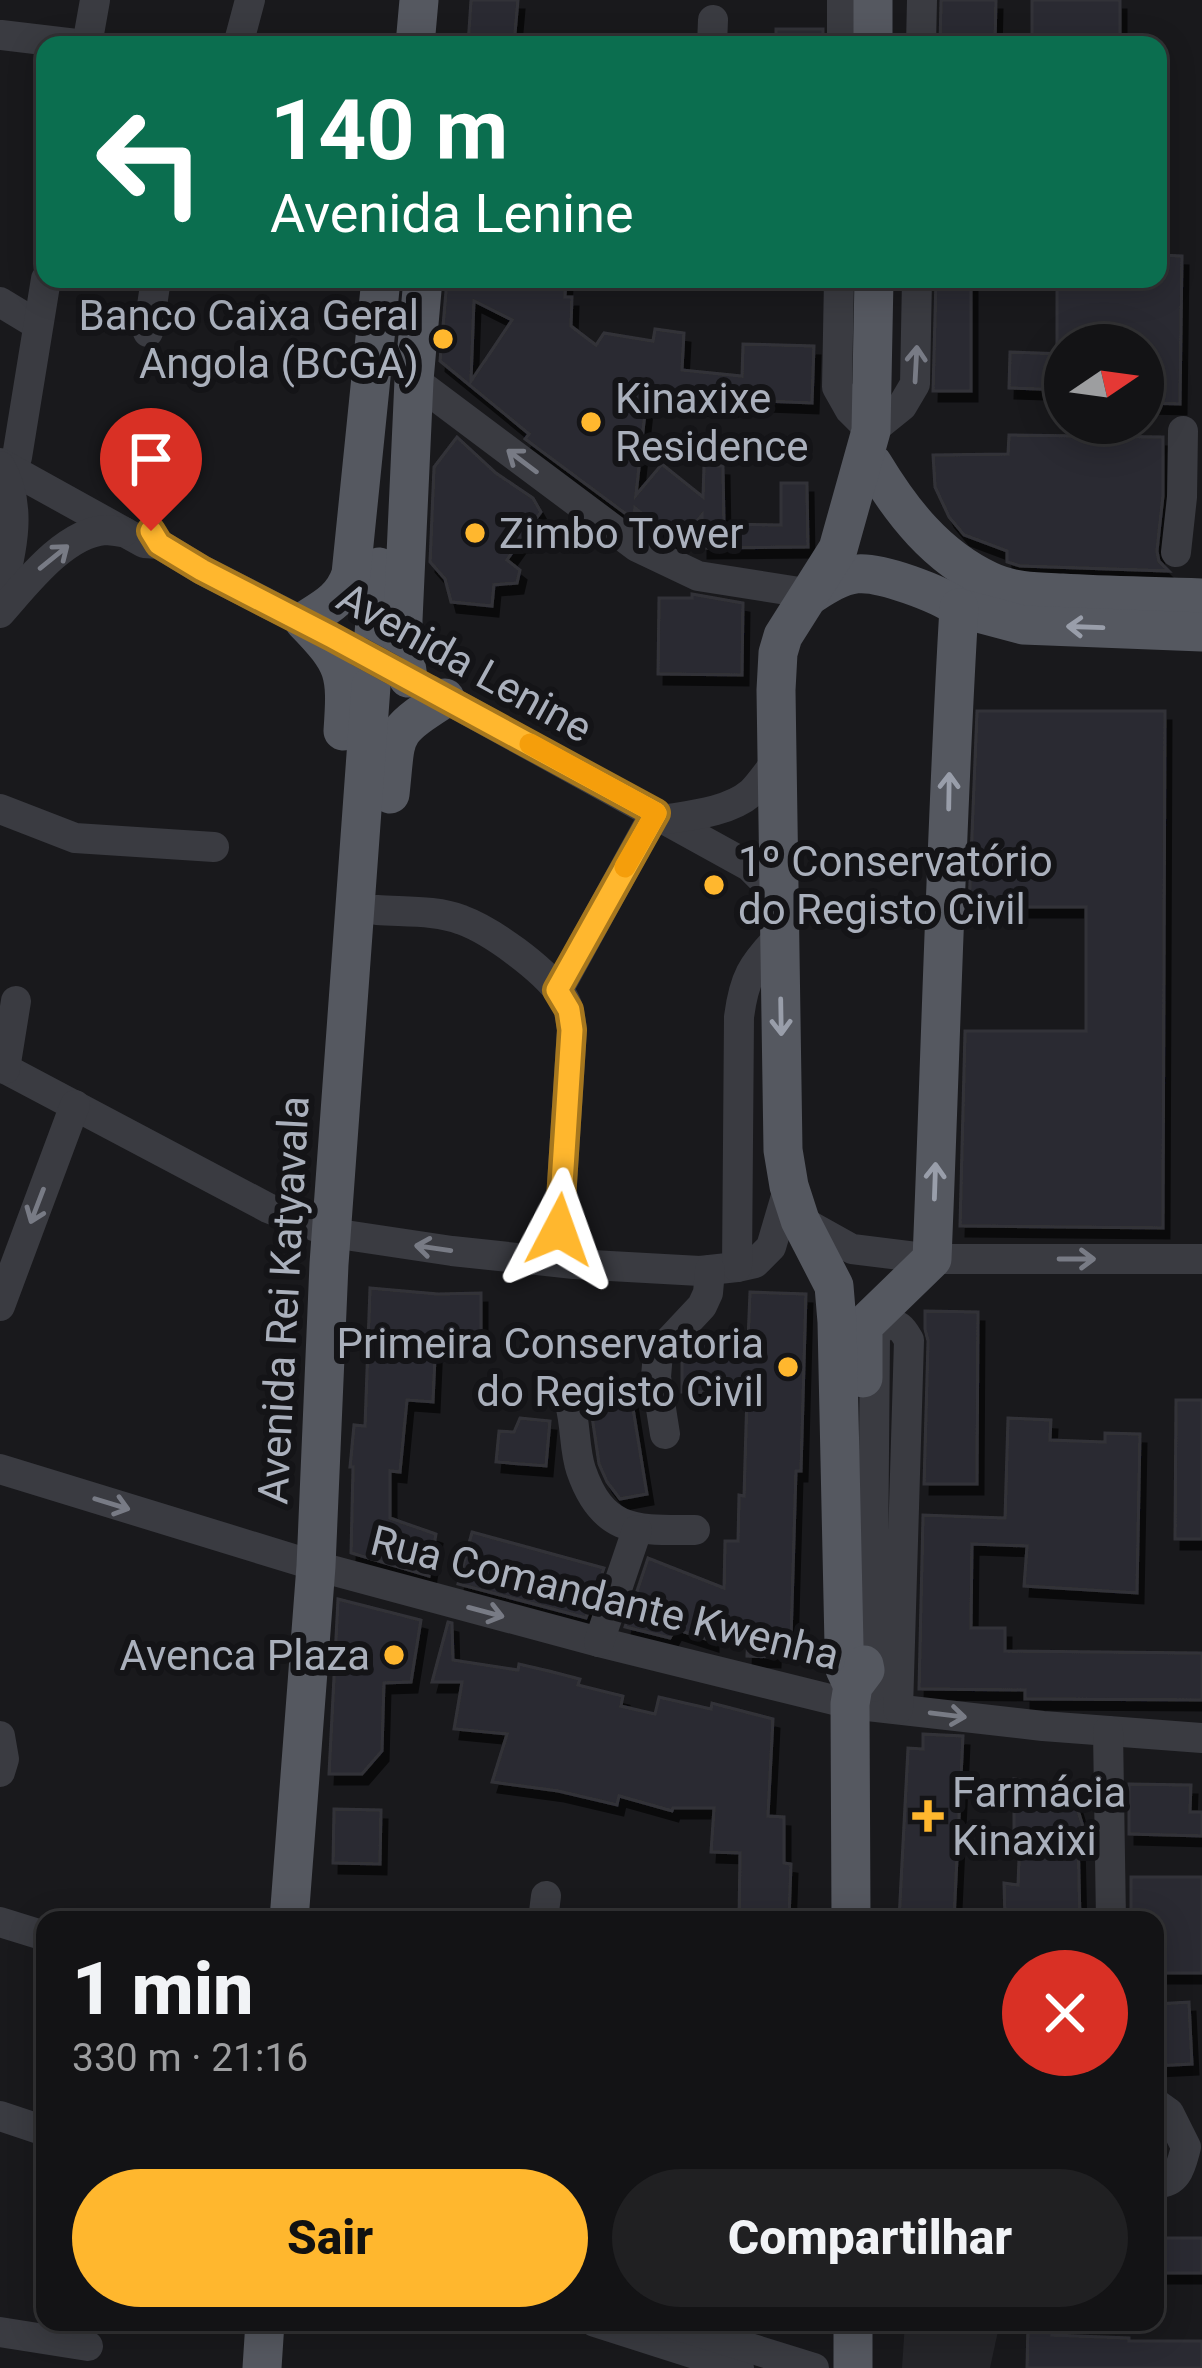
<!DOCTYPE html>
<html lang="pt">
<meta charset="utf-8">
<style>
body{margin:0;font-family:Roboto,sans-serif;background:#202022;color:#f1f3f6;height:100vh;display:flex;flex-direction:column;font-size:45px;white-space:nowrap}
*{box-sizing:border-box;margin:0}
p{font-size:39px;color:#9d9ea0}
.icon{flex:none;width:66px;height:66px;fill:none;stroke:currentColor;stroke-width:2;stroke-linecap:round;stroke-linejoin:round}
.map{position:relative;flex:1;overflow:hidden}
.panel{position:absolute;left:36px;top:1911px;width:1128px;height:420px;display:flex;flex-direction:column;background:#131315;border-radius:24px;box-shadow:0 6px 30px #0003,0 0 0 3px #323234}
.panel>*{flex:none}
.guide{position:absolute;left:36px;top:36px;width:1131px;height:252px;border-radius:24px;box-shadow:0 6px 30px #0003,0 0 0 3px #323234;background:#0b6e4f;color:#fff;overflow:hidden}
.needle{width:78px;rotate:77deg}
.fabs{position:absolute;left:1044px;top:324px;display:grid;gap:24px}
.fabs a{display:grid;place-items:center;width:120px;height:120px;border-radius:50%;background:#131315;box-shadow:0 6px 30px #0003,0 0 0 3px #323234;font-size:60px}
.pin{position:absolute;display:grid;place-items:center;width:102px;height:102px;color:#fff;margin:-123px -51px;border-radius:50% 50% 50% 0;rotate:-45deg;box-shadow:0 0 12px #0007}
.pin .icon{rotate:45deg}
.me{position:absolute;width:132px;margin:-66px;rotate:4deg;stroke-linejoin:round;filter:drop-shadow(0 0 9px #0008)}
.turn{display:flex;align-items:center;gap:42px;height:252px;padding:0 36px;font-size:54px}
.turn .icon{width:156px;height:156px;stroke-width:2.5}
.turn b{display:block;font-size:84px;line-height:102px}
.round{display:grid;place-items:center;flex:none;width:126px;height:126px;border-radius:63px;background:#202022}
.summary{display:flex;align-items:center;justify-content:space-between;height:204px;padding:0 36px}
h1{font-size:72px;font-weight:800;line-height:90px}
.action{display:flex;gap:24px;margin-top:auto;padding:24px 36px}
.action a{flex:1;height:138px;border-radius:72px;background:#ffb72e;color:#111;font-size:48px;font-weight:800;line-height:138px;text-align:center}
.action a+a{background:#202022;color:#f1f3f6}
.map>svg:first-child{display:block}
.built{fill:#252529}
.building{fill:#2c2c30;stroke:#333338;stroke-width:3;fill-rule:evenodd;filter:url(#shadow)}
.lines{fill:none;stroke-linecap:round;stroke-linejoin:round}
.minor{stroke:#3a3b41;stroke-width:30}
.major{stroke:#555860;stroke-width:39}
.minor-bridge{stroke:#3a3b41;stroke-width:30}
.oneway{stroke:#787b85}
.oneway2{stroke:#999eaa}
.route-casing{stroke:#a6771e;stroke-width:30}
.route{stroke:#ffb72e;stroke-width:21}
.slow{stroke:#f59e0b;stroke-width:21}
.poi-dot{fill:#ffb72e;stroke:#141417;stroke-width:4.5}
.labels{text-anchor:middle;stroke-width:12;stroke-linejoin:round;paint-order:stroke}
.poi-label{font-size:42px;fill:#aab0bc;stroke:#141417;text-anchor:start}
.street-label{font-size:42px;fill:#aab0bc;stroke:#141417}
</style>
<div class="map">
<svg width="1202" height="2368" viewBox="0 0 1202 2368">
<defs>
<filter id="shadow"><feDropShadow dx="6" dy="10" stdDeviation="0" flood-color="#0009"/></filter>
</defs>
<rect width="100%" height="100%" fill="#19191c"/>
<polygon class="built" points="905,2322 951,2322 998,2331 990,2368 902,2368"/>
<g class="building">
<polygon points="471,0 518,0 514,45 468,45"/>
<polygon points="941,0 996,0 995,45 940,45"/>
<rect x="1032" y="0" width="88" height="45"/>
<rect x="776" y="29" width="47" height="16"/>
<polygon points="1158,255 1182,256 1180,404 1143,403 1144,345 1057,344 1057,279 1158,279"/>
<path d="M447,279H566L565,297H572L571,326L596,345L604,333L653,341L655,329L684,333L682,370L742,376L743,344L814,346L812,403L732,400V406L646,404L636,495L662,464L703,497L704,465L723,466L724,524L781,525V483H807L808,547L702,548V515L682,540L676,535L673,539L635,508L634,520L525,439L529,434L440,361ZM474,301L512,320L471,381Z"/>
<polygon points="936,279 971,279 971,391 933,391"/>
<polygon points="1010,352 1065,354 1065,390 1009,388"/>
<polygon points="1009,435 1163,437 1163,496 1157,551 1159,561 1169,571 1020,566 1007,562 1007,551 964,535 949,517 935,487 933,455 1008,454"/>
<polygon points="457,437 496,473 533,498 541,512 507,560 520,570 517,583 494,585 492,606 451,602 445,579 430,562 434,467"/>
<polygon points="692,594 743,603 742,675 658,674 659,598 692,598"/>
<polygon points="977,711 1165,711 1163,1228 960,1226 965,1031 1086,1031 1086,907 969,907"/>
<polygon points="370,1288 438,1294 481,1293 481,1336 436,1335 433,1402 407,1400 400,1472 390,1471 390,1518 436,1534 429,1576 351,1553 353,1467 350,1467 354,1425 365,1426"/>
<polygon points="750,1292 806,1294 801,1471 796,1471 791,1640 775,1640 774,1657 747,1656 748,1635 712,1634 712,1641 675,1629 670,1638 625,1627 648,1558 724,1588 725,1541 738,1541 739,1495 744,1496 747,1393 682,1392 682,1356 697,1340 748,1341"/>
<polygon points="925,1311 978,1312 977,1484 924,1484 928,1341 925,1329"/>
<polygon points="631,1396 647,1494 620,1499 607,1482 599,1464 590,1403"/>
<polygon points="1176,1400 1202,1400 1202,1539 1175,1539"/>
<polygon points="520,1418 550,1421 546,1466 496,1462 499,1431 514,1432"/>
<polygon points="1008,1418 1051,1420 1050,1440 1105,1442 1105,1433 1140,1434 1137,1593 1024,1586 1027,1546 972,1544 971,1628 1005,1628 1005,1651 1202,1653 1202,1700 1025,1699 1025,1690 919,1689 923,1515 1005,1518"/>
<polygon points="472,1532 604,1568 586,1618 458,1584"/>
<polygon points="338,1599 421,1620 411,1682 384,1683 382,1751 362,1774 329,1774"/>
<polygon points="448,1622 452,1623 453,1660 518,1670 519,1664 549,1671 580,1679 578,1685 623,1696 621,1706 655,1714 659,1697 711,1709 712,1703 773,1719 768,1816 784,1817 784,1863 791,1864 789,1920 739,1920 740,1853 711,1852 714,1808 673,1808 672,1811 619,1796 617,1805 558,1791 492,1782 507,1734 454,1729 462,1682 432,1682"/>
<polygon points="923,1734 963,1736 954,1920 899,1920 908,1748 923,1749"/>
<polygon points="1014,1779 1071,1787 1085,1833 1078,1833 1080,1920 1005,1920 1004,1883 1018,1885 1020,1833 1014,1833"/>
<polygon points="1129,1784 1191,1785 1190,1812 1202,1812 1202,1836 1129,1834"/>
<polygon points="334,1809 381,1810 380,1864 333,1863"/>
<polygon points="1131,1877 1202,1877 1202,1973 1155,1973 1155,1920 1142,1920 1142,1912 1131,1912"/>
<polygon points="1189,2002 1192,2064 1155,2066 1155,2004"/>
<rect x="1159" y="2238" width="43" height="35"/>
<polygon points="1028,2322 1052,2322 1052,2335 1129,2338 1129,2341 1202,2341 1202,2368 1027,2368"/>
</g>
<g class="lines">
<g class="minor">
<polyline points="1,35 85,45"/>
<polyline points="87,45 95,0"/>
<polyline points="238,45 250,0"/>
<polyline points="712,45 713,20"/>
<polyline points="842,45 842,0"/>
<polyline points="921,45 922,0"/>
<polyline points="839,279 837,387 850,410 871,431 902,406 915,384 917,279"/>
<polyline points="0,302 38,325"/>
<polyline points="148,332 156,279"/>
<polyline points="414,380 637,547 698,576 812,594"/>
<polyline points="17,457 46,279"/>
<polyline points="0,463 144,543 159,544 202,570 323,632"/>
<path d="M0,466C24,507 11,553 0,597"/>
<polyline points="1176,552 1182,497 1183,431"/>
<path d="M0,613C25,585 64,533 105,530C111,530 118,532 124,532"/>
<polyline points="430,690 749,866 766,883 779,906"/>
<polyline points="0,809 75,838 214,847"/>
<path d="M668,819C694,815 730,811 751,793C760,784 768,772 776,762"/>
<path d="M377,910C404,912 437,910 462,920C492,931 542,968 561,994C569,1005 570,1016 572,1029L559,1230"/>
<polyline points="558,990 655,813"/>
<polyline points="0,1066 268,1208 332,1233 452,1251 574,1264 700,1271 737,1267 755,1263 771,1247 789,1186"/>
<polyline points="5,1069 16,1001"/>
<polyline points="800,1220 852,1249 932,1259 1202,1259"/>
<path d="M737,1267L739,1017C744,978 752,965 779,937"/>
<polyline points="0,1306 75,1105"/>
<path d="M570,1404C576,1426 574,1449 581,1470C603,1534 637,1530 695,1530"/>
<polyline points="665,1434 656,1377 658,1353 702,1306 708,1293 710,1270"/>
<polyline points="0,1469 316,1566 599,1642 850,1704 1043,1726 1202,1738"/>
<polyline points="599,1642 637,1530"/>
<path d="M872,1687L875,1335L884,1325C899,1323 902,1328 909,1340L898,1709"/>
<polyline points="1108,1731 1111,1920"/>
<polyline points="0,1736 4,1759 0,1772"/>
<polyline points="543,1920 546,1896"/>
<polyline points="0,1922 45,1936"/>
<path d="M1155,2103L1169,2113L1186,2147C1181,2166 1178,2184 1155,2183"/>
<polyline points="0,2116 45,2131"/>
<polyline points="595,2322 739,2368"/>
<polyline points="666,2322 814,2368"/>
<polyline points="0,2332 88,2346"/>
</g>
<g class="major">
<polyline points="873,0 873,45"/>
<polyline points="415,45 419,0"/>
<path d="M873,464C902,512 936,556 989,581C1012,592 1038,592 1062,593C1109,596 1155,596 1202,598"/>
<path d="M812,594C826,585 840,576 856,574C880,571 940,594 959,608L1023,625L1202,632"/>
<polyline points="374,634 379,567"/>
<polyline points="408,678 403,645 403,620 414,380 423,279"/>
<path d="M343,731C347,673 346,664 304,621C325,608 343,599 351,574L381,279"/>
<path d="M390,794C397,731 389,734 445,698"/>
<path d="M863,1378V1326L932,1259C941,1042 946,825 959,608"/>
<polyline points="853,1686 845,1669 844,1645 837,1322 834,1286 800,1220 789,1186 783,1150 776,690 778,653 783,636 838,549 871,431 874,279"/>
<polyline points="289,1920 316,1566 329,1264 371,686"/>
<polyline points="851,1920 850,1704 853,1686 865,1670 864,1665"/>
<polyline points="853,2322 853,2368"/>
<polyline points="262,2368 265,2322"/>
</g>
<polyline class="minor-bridge" points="360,652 393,670"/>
</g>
<defs><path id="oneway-shaft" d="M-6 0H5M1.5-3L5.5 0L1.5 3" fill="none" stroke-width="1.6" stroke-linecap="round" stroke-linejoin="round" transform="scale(3)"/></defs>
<g class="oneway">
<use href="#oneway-shaft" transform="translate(916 364) rotate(-87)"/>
<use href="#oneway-shaft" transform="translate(522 461) rotate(-143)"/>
<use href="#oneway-shaft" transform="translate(54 557) rotate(-39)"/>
<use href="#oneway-shaft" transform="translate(37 1206) rotate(111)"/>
<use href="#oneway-shaft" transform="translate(433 1248) rotate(-172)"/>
<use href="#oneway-shaft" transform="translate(1077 1259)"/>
<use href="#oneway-shaft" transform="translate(112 1504) rotate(17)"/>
<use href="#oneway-shaft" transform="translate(486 1612) rotate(15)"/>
<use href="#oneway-shaft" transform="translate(948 1715) rotate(7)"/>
</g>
<g class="oneway2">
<use href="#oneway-shaft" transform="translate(1085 627) rotate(-178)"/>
<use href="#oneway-shaft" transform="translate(949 791) rotate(-89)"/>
<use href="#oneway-shaft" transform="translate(781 1017) rotate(89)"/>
<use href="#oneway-shaft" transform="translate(935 1181) rotate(-88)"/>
</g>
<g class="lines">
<g class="route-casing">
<polyline id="route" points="151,531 159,544 202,570 332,637 656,813 557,990 569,1010 572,1030 559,1230"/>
</g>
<use href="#route" class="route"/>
<polyline class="slow" points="530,744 656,813 625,867"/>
</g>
<g class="poi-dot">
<circle cx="443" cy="339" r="12"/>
<circle cx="591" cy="422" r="12"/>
<circle cx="475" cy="533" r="12"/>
<circle cx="714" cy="885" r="12"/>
<circle cx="788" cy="1367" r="12"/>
<circle cx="394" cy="1655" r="12"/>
<path d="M922 1798h12v12h12v12h-12v12h-12v-12h-12v-12h12z"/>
</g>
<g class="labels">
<g class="poi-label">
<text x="419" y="330" text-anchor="end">Banco Caixa Geral<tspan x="419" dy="48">Angola (BCGA)</tspan></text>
<text x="615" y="413">Kinaxixe<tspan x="615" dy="48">Residence</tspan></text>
<text x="499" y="548">Zimbo Tower</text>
<text x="738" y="876">1º Conservatório<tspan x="738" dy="48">do Registo Civil</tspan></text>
<text x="764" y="1358" text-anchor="end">Primeira Conservatoria<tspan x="764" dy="48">do Registo Civil</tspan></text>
<text x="370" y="1670" text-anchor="end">Avenca Plaza</text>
<text x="952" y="1807">Farmácia<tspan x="952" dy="48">Kinaxixi</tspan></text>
</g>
<g class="street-label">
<text transform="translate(465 662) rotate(29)" y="15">Avenida Lenine</text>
<text transform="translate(283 1300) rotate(-87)" y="15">Avenida Rei Katyavala</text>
<text transform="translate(605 1597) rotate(14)" y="15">Rua Comandante Kwenha</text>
</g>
</g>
</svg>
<div class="fabs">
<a><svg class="needle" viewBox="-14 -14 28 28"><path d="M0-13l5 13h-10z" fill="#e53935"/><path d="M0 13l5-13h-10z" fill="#9d9ea0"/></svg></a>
</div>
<div class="pin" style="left:151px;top:531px;background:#d93025"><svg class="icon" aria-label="arrive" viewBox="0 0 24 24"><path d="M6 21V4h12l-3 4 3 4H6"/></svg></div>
<svg class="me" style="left:559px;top:1230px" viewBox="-20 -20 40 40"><path d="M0-17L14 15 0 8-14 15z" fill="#ffb72e" stroke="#fff" stroke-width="4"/></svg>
<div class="guide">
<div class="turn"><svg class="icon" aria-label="left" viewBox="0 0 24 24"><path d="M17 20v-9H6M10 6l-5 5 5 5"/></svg><div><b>140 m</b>Avenida Lenine</div></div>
</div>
<section class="panel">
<div class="summary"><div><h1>1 min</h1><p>330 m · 21:16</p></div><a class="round" style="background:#d93025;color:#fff"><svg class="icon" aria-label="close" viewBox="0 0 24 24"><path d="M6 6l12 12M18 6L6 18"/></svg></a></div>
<div class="action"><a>Sair</a><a>Compartilhar</a></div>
</section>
</div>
